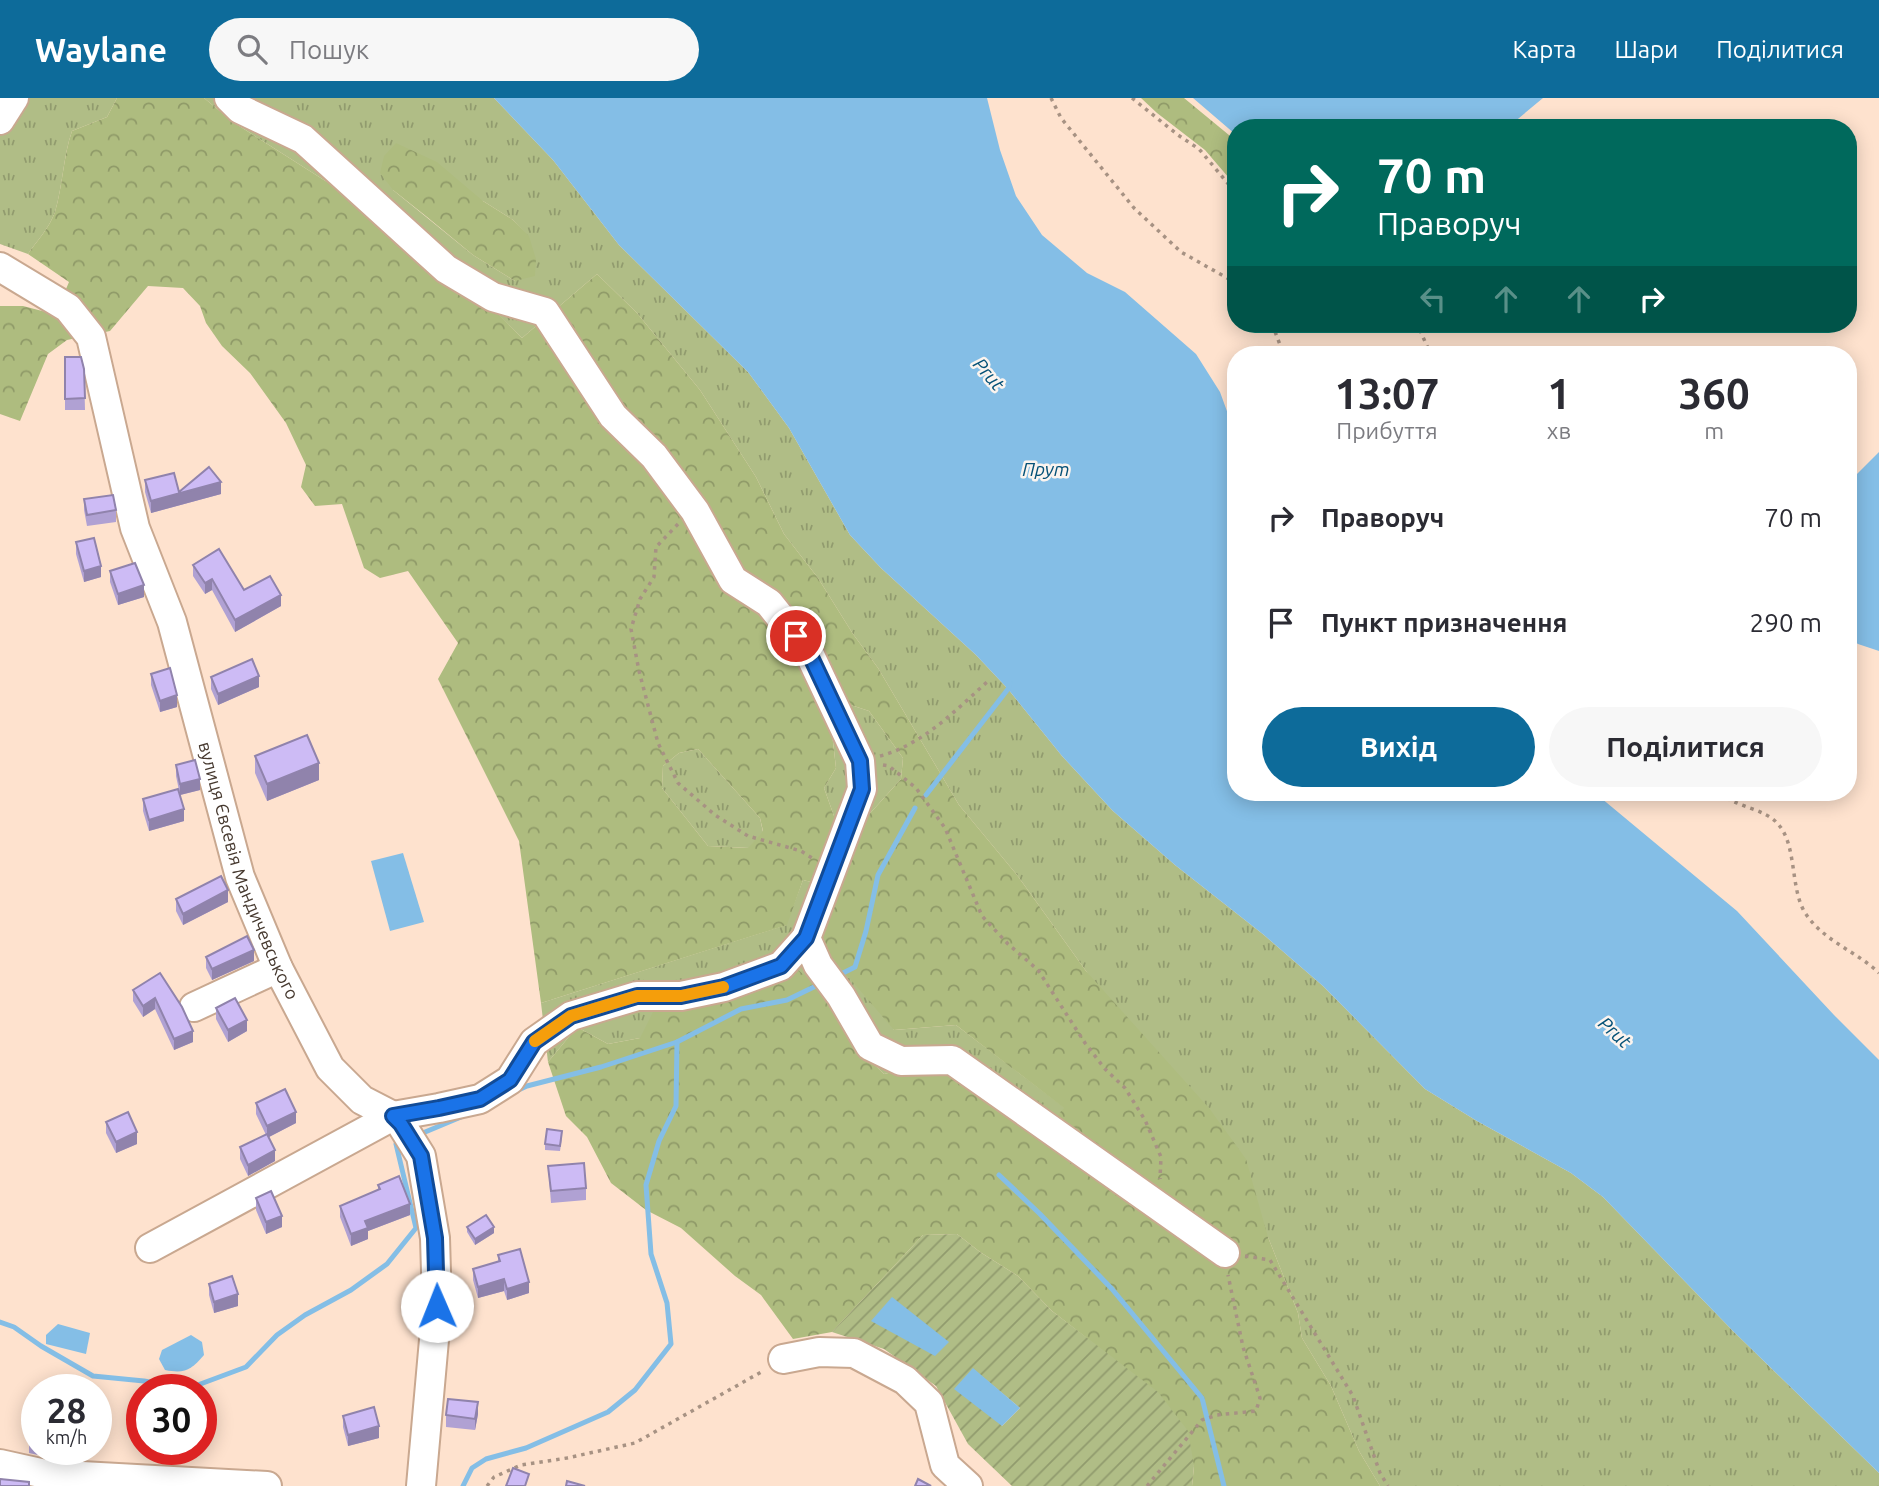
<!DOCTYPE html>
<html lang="uk">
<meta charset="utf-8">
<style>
body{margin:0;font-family:Ubuntu,sans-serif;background:#f7f7f7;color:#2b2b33;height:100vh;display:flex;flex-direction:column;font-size:26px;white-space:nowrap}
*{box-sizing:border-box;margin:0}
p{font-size:23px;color:#7c7c81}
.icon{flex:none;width:38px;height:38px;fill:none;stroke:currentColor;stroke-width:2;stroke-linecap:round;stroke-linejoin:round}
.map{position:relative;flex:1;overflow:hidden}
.panel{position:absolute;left:1227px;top:248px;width:630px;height:455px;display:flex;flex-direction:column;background:#fff;border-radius:28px;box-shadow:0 4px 18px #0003}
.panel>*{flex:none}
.banner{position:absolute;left:1227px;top:21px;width:630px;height:214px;border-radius:28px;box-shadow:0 4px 18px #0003;background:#00695c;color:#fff;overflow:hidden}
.speed{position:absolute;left:21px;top:1276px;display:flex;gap:14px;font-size:35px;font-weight:700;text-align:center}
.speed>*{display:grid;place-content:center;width:91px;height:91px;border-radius:50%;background:#fff;box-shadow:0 4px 18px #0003;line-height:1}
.speed small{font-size:18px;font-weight:400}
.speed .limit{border:10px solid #d22;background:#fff;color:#111}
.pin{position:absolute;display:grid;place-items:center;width:60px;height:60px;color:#fff;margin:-30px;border:4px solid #fff;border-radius:50%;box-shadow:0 2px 7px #0007}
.me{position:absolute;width:77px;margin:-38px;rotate:359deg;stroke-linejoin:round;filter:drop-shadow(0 0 5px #0008)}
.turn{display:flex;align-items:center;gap:24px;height:147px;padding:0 35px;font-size:32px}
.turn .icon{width:91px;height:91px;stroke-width:2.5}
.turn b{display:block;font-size:49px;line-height:60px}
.lanes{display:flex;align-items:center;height:66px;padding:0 35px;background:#0003;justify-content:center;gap:35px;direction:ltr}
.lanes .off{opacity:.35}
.eta{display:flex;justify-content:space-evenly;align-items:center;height:119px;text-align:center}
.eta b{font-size:42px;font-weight:700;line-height:49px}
.button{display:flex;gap:14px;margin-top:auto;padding:14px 35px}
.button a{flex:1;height:80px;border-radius:42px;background:#0d6b9a;color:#fff;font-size:28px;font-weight:700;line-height:80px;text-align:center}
.button a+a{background:#f7f7f7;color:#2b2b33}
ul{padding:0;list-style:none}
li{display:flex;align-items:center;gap:21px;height:105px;padding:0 35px}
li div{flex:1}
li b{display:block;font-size:26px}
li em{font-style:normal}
header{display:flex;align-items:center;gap:42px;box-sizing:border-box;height:98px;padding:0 35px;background:#0d6b9a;color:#fff}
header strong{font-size:33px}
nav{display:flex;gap:38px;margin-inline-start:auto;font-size:24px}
.search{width:490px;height:63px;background:#f7f7f7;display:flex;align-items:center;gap:18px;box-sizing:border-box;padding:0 24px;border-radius:38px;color:#7c7c81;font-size:26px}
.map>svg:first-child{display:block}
.grass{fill:url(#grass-tufts);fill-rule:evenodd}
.forest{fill:url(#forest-crowns);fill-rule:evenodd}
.garden{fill:url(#garden-furrows);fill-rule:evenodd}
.water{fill:#84bee6}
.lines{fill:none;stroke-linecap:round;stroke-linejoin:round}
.stream{stroke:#84bee6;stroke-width:5}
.minor-casing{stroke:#c9a890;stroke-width:32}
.path{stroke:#a79283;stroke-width:3.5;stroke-dasharray:3.5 5;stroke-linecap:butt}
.minor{stroke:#fff;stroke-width:28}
.wall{fill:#b0a1d3}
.shaded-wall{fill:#9083ac}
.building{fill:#cdbbf5;stroke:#9083ac;stroke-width:2}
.route-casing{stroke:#114b97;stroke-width:18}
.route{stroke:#1a73e8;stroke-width:12}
.slow{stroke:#f59e0b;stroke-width:12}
.labels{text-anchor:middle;stroke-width:5;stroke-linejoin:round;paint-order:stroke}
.street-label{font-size:18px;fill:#46392f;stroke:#fbf4ef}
.water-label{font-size:19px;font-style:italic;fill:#055177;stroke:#fbf4ef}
</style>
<header>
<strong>Waylane</strong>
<div class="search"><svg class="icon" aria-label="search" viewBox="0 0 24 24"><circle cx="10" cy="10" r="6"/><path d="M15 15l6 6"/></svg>Пошук</div>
<nav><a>Карта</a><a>Шари</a><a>Поділитися</a></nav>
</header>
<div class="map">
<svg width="1879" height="1388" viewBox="0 0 1879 1388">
<defs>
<pattern id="grass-tufts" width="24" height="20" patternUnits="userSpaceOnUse" patternTransform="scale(1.75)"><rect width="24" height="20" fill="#b0bd86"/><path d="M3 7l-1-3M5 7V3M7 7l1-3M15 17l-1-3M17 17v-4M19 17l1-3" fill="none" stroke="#919b6e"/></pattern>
<pattern id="forest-crowns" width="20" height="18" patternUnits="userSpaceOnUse" patternTransform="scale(1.75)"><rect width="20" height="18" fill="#aebc7f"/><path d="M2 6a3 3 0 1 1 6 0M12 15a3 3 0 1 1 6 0" fill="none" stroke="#8f9a68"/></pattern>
<pattern id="garden-furrows" width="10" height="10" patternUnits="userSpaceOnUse" patternTransform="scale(1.75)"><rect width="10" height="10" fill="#b0bd86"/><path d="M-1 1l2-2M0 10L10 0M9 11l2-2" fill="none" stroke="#919b6e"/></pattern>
</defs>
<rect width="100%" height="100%" fill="#fee2ce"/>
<g class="grass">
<path d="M0,0H117L107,19L72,33C63,59 63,87 55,114C50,129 36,144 28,156L0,146Z"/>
<path d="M204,0H494L553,62L619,147L748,274L789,330L850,437L881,470L976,557L1008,591L1062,658L1113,713L1175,767L1264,837L1323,888L1425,991L1477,1023L1571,1075L1603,1099L1733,1233L1879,1375V1388H1380L1359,1353L1331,1288L1302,1240L1298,1215L1268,1139L1086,873L1017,777L959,707L878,570L853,536L818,480L784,436L756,379L700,292L637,215L597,176L522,240L479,198L349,98L233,24ZM393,92L483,103L513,122L529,139L515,183L473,157Z"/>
<polygon points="845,605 869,613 903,660 901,681 865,721 834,718 824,690 836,670 830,617"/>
<polygon points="698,651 760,720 763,734 749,750 708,748 662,690 663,668 679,655"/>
<polygon points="803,782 832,789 894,932 956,927 1065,1010 1041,1035 940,963 884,976 858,951 640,940 608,946 577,929 548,964 541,905 786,827"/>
</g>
<g class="forest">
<path d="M117,0H204L233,24L349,98L479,197L522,240L597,176L637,215L700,292L756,379L784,436L818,480L853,536L878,570L959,707L1017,777L1086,873L1209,1010L1246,1061L1268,1139L1298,1215L1302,1240L1331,1288L1359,1353L1380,1388H1192L1194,1368L1088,1241L1052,1213L1018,1178L980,1154L957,1136L923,1137L832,1234L793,1241L761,1197L735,1178L681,1130L646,1112L611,1085L587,1039L566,1018L548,964L577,929L608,946L640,940L660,900L793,868L812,883L858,951L884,976L940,963L1041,1035L1064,1010L956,927L894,932L821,847L831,789L803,782L787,827L541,905L519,743L438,581L458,545L408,473L380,480L364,470L342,406L315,408L301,389L306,367L286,325L250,275L222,248L206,225L200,208L183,190L148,188L110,233L67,242L48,256L20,323L0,316V208H23L46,214L57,212L69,184L28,156C36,144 50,129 55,114C63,87 63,59 72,33L107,19ZM845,605L869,613L903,660L901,681L865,721L834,718L824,690L836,670L830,618ZM698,651L760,720L763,733L748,750L708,748L662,690L663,668L679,655Z"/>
<polygon points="1141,0 1184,0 1235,42 1235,87 1205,52 1157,15"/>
<polygon points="396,45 437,64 483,103 513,122 529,138 536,161 535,178 515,183 473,157 427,119 393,92 380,75 384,58"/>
</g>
<path class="garden" d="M957,1136L980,1154L1018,1178L1052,1213L1158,1294L1188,1333L1194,1368L1192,1388H1012L968,1346L936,1288L884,1251L832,1234L923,1137ZM973,1271L1020,1310L1002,1328Z"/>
<g class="water">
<polygon points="494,0 987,0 1000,52 1016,98 1042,137 1087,175 1125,194 1196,256 1220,294 1236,338 1236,695 1595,695 1737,813 1834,917 1879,962 1879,1375 1733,1233 1603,1099 1571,1075 1477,1023 1425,991 1323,888 1264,837 1175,767 1113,713 1062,658 1008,591 976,557 881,470 850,437 789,330 748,274 619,147 553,62"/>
<polygon points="1193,0 1543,0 1507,30 1236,30 1235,36"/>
<polygon points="1879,354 1879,553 1858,546 1848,539 1848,385"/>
<polygon points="403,755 424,824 390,833 371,763"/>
<polygon points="892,1199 949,1244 935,1258 871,1223"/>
<polygon points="58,1226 90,1235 86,1256 46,1246 46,1237"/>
<path d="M191,1237L202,1244L204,1257C191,1272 185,1276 165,1272L159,1261L162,1252Z"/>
<polygon points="973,1270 1020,1310 1002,1328 954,1291"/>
</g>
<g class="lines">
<g class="stream">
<polyline points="926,697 1008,591 1010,585"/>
<polyline points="835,879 855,869 866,833 878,777 915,710"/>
<polyline points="514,994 527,988 601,969 677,944 741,911 787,902 820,886"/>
<polyline points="418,1037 461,1019"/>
<polyline points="999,1077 1040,1116 1112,1191 1202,1300 1224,1388"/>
<polyline points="0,1224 14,1229 41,1248 93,1278 144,1283 187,1291 246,1269 277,1237 305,1217 351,1192 387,1166 416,1130 396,1046 403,1043"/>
<polyline points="463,1388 472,1370 486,1361 526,1350 608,1314 635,1292 671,1246 667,1205 651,1156 646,1087 659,1043 676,1008 677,944"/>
</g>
<g class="minor-casing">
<g id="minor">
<polyline points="229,0 240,11 303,41 446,171 493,199 545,214 613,318 654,358 695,413 733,482 769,505 809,555 860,663 862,691 806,840 818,867 841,898 870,948 901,963 952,962 1225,1155"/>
<polyline points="0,22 14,0"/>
<path id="s1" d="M0,169L68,210L91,239L135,430L172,524L240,779L278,870L330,970L362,1002L393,1018L401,1026L421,1058L435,1140L437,1208L421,1388"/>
<polyline points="194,909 278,870"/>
<polyline points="150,1150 393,1018 439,1010 480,1001 510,982 534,944 571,918 637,898 681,898 724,889 781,868 806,840"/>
<polyline points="783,1261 819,1254 854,1255 905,1282 929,1305 945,1367 968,1388"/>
<polyline points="0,1366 45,1376 267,1388"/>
</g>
</g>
<g class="path">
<polyline points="1051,0 1061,20 1134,110 1181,154 1236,185"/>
<polyline points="1132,0 1178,37 1199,51 1236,95"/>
<polyline points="1272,226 1284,257"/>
<polyline points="1414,226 1419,230 1431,257"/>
<polyline points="678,426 656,449 654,479 640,501 631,531 639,573 658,645 678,685 715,717 748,738 801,753 812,760"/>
<path d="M880,658C922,647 955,613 987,584"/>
<polyline points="883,667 889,668 916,690 945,730 982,818 1008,846 1038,872 1085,945 1105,971 1125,990 1145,1022 1161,1059 1160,1081"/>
<path d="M1720,695C1736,709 1765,711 1777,725C1797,745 1790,788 1804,813C1822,843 1855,852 1879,875"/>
<polyline points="1245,1158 1270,1162 1353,1298 1380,1375 1388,1388"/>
<polyline points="487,1388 494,1379 521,1367 567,1360 635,1345 763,1273"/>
<polyline points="1147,1388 1202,1322 1217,1317 1256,1313 1260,1300 1243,1249 1228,1177"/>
</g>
<use href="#minor" class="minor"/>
</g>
<g class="wall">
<polygon points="65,259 84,271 85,312 65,312"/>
<polygon points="145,382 179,394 221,396 151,415 145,394"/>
<polygon points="84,401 116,412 116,424 87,428 84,412"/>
<polygon points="76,444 101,479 84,484 76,456"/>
<polygon points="193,467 244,492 281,508 235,534 212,492 205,496 193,478"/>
<polygon points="110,473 144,499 118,507 110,484"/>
<polygon points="151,576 177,609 160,614 151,587"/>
<polygon points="211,579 259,589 218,607 211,591"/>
<polygon points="255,658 319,682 267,703 255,675"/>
<polygon points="176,667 200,692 180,697 176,678"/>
<polygon points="143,701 184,723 149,733 143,713"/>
<polygon points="176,801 228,804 183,827 176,813"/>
<polygon points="206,859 254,863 212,882 206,870"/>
<polygon points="160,875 193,944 174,952 155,911 143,919 133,903 133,892"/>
<polygon points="216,910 247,933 228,944 216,921"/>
<polygon points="256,1005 296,1025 269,1039 275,1063 248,1078 240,1061 240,1049 266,1037 256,1016"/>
<polygon points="106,1024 137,1046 116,1055 106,1035"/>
<polygon points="562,1039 560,1053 545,1052 545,1046"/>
<polygon points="548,1068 586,1090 586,1102 551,1105"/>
<polygon points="378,1087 410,1117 368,1133 368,1141 351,1148 340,1119 340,1108 378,1092"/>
<polygon points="256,1100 282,1129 266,1136 256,1112"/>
<polygon points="467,1129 494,1135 475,1147 467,1134"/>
<polygon points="498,1157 529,1195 507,1202 504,1193 478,1200 473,1182 473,1171 498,1164"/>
<polygon points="209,1186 238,1208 214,1215 209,1197"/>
<polygon points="478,1316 475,1332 446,1329 446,1317"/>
<polygon points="37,1317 37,1351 67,1351 65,1360 47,1359 29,1355 29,1344"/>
<polygon points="343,1318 379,1340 348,1348 343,1329"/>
</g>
<g class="shaded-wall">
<polygon points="221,384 221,396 151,415 151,403"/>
<polygon points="101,468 101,479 84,484 84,473"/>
<polygon points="212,481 212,492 205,496 205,485"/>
<polygon points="144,487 144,499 118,507 118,496"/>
<polygon points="281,497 281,508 235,534 235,522"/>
<polygon points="259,578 259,589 218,607 218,596"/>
<polygon points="177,597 177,609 160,614 160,603"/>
<polygon points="319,665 319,682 267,703 267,686"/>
<polygon points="200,681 200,692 180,697 180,686"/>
<polygon points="184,711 184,723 149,733 149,722"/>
<polygon points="228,792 228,804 183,827 183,816"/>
<polygon points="254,852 254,863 212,882 212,871"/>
<polygon points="155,900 155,911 143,919 143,908"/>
<polygon points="247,922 247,933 228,944 228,932"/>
<polygon points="193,933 193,944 174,952 174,941"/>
<polygon points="296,1014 296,1025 267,1040 267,1028"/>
<polygon points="137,1034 137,1046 116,1055 116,1044"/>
<polygon points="275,1052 275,1063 248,1078 248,1067"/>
<polygon points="410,1106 410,1117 368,1133 368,1141 351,1148 351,1136 365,1123"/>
<polygon points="282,1118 282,1129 266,1136 266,1124"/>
<polygon points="494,1129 494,1135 475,1147 475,1141"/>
<polygon points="504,1181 504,1193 478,1200 478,1189"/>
<polygon points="529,1184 529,1195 507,1202 507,1191"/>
<polygon points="238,1196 238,1208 214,1215 214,1204"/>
<polygon points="478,1304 478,1316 475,1332 475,1321"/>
<polygon points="379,1328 379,1340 348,1348 348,1337"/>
</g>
<g class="building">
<polygon points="65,259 81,259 84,271 85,300 65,301"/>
<polygon points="209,369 221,384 151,403 145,382 174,375 179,394"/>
<polygon points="113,397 116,412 87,417 84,401"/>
<polygon points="94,440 101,468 84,473 76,444"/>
<polygon points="219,451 244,492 270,478 281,497 235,522 212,481 205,485 193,467"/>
<polygon points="135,465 144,487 118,496 110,473"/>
<polygon points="252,561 259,578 218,596 211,579"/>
<polygon points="170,570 177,597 160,603 151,576"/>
<polygon points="307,637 319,665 267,686 255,658"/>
<polygon points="195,662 200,681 180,686 176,667"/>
<polygon points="178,691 184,711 149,722 143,701"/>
<polygon points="221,778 228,792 183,816 176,801"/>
<polygon points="247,838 254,852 212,871 206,859"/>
<polygon points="160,875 182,909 193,933 174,941 155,900 143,908 133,892"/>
<polygon points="235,900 247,922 228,932 216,910"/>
<polygon points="285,991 296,1014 267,1028 256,1005"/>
<polygon points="128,1014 137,1034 116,1044 106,1024"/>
<polygon points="547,1031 562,1033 560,1048 545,1046"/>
<polygon points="267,1036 275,1052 248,1067 240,1049"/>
<polygon points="584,1065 586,1090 551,1093 548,1068"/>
<polygon points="399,1078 410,1106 365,1123 368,1130 351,1136 340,1108 380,1091 378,1087"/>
<polygon points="271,1093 282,1118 266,1124 256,1100"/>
<polygon points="486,1117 494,1129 475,1141 467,1129"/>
<polygon points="520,1151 529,1184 507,1191 504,1181 478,1189 473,1171 500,1163 498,1157"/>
<polygon points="232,1178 238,1196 214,1204 209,1186"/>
<polygon points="448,1301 478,1304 475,1321 446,1317"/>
<polygon points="374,1309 379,1328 348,1337 343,1318"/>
<polygon points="35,1317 37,1317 37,1346 29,1344"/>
<polygon points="513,1370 529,1376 525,1388 506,1388"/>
<polygon points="0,1381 29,1384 29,1388 0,1388"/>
<polygon points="918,1381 931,1388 915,1388"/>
<polygon points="567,1383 585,1388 566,1388"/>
</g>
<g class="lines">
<g class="route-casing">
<polyline id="route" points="437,1208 435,1140 421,1058 401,1026 393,1018 439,1010 480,1001 510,982 534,944 571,918 637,898 681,898 724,889 781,868 806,840 862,691 860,663 809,555 796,538"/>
</g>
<use href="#route" class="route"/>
<polyline class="slow" points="535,943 571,918 637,898 681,898 723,889"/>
</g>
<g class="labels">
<g class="street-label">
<text dy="6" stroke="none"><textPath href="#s1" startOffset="674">вулиця Євсевія Мандичевського</textPath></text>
</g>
<g class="water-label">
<text transform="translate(989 276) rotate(49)" y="7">Prut</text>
<text x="1046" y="378">Прут</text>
<text transform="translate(1615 934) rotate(42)" y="7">Prut</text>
</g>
</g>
</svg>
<div class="speed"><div>28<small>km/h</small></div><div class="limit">30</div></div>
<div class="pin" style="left:796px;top:538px;background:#d93025"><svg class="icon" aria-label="arrive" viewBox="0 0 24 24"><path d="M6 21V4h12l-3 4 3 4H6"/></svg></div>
<svg class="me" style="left:437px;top:1208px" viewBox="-20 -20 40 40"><circle r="19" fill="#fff"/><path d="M0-13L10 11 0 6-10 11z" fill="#1a73e8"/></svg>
<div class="banner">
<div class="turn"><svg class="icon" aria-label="right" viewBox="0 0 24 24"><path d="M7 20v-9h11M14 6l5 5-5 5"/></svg><div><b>70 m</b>Праворуч</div></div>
<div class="lanes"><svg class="icon off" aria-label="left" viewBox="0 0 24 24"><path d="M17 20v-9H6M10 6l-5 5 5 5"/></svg><svg class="icon off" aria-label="ahead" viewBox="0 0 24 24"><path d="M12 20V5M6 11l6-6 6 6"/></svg><svg class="icon off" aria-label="ahead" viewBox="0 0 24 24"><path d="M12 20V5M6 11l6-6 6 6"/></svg><svg class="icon" aria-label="right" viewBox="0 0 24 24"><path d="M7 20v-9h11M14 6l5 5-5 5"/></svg></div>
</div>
<section class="panel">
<div class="eta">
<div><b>13:07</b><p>Прибуття</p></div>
<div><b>1</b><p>хв</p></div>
<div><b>360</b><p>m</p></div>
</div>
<ul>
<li><svg class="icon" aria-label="right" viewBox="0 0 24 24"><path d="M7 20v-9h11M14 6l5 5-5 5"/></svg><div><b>Праворуч</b></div><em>70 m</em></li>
<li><svg class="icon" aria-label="arrive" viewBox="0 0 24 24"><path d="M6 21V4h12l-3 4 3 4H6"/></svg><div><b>Пункт призначення</b></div><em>290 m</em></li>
</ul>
<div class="button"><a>Вихід</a><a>Поділитися</a></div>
</section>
</div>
